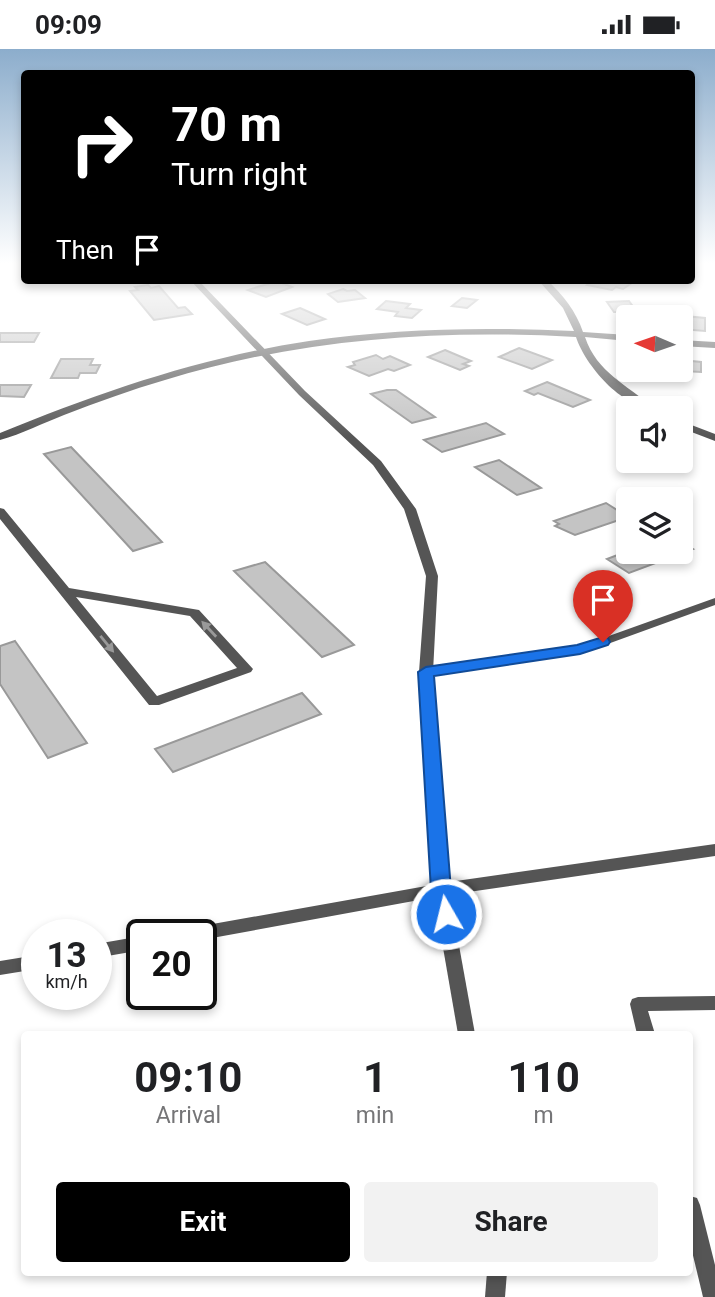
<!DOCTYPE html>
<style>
body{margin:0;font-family:Roboto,sans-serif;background:#f2f2f2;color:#202124;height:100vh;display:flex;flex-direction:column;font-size:26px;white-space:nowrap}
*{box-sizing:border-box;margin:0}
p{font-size:23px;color:#757577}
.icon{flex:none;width:38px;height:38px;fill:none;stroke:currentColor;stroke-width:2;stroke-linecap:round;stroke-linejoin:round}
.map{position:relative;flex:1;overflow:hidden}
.details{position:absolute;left:21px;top:982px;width:672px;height:245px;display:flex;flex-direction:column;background:#fff;border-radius:7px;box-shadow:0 4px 10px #0003}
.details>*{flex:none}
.top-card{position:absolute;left:21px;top:21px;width:674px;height:214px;border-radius:7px;box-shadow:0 4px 10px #0003;background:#000;color:#fff;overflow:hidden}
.needle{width:46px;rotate:272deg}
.controls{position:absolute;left:616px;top:256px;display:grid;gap:14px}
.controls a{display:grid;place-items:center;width:77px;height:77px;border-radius:7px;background:#fff;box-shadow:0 4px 10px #0003;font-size:35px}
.speed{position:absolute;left:21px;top:870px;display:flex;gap:14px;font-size:35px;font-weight:700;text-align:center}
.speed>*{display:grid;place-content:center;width:91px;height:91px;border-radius:50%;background:#fff;box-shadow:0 4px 10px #0003;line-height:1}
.speed small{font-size:18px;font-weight:400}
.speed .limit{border:4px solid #111;border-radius:10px;background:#fff;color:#111}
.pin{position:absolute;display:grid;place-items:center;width:60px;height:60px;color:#fff;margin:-72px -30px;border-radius:50% 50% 50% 0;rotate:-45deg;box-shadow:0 0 7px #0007}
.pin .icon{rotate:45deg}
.me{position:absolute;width:77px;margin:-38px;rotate:352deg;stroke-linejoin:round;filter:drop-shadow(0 0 5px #0008)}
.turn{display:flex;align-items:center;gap:24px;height:147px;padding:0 35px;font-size:32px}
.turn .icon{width:91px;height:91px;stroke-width:2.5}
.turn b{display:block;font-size:49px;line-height:60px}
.then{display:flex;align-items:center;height:66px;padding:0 35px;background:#0003;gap:14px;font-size:26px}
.eta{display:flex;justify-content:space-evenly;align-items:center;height:119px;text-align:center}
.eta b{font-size:42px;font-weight:700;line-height:49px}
.cta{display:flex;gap:14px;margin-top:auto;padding:14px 35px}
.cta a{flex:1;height:80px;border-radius:7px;background:#000;color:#fff;font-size:28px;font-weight:700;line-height:80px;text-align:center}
.cta a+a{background:#f2f2f2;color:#202124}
.status{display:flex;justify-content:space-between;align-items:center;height:49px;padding:0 35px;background:#fff;direction:ltr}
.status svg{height:19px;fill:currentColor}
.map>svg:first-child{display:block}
.building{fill:#c4c4c4;stroke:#999;stroke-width:2}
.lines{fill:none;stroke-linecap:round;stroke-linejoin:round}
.service{fill:#555;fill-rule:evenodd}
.minor{fill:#555;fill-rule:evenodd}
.tertiary{fill:#555;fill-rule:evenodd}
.oneway{fill:#999}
.route{fill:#1a73e8;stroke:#114b97;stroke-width:2}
</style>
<div class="status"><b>09:09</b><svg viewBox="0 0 49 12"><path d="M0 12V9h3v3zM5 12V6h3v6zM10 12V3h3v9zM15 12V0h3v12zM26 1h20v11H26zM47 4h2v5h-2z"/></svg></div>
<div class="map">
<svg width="715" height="1248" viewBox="0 0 715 1248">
<rect width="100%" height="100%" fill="#fff"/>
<g class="building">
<polygon points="593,231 614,233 636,231 623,240 616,238 612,241 587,236"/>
<polygon points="277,232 292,238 266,248 248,241"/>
<polygon points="148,236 151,239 159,237 178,259 185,258 192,265 154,271 130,242 138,241 135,238"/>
<polygon points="343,240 347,242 355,241 365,249 338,253 328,245"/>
<polygon points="462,249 477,251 467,259 452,257"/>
<polygon points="386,252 410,255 406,259 421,261 412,269 395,267 398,263 377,260"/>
<polygon points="629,252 637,263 614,263 607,253"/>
<polygon points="300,259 325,270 307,276 282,265"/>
<polygon points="674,266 705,269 705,282 681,280 681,268"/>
<polygon points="0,284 39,284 34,293 0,293"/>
<polygon points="519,299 552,311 532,320 499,308"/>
<polygon points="445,301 471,312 463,315 469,317 460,321 428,308"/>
<polygon points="376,306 383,310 390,307 410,316 394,322 388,320 369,327 348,318 355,316 353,313"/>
<polygon points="61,310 93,310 90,316 100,316 96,324 80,324 78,329 51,329"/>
<polygon points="681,311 701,313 701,323 684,322 684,325 656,323 657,320 681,320"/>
<polygon points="547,333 590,351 573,358 538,344 534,346 525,342"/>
<polygon points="0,336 31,336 24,348 0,347"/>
<polygon points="387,341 396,341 435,368 412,374 371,345"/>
<polygon points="486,374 504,385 442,403 424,391"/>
<polygon points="71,398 162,493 133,502 44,405"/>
<polygon points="499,411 541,439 517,446 475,418"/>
<polygon points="606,454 628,468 575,486 555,477 559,475 554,472"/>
<polygon points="681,493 693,500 629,524 607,510 628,502 681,502"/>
<polygon points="265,513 354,596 322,608 234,522"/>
<polygon points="15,592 87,694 48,709 0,635 0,597"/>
<polygon points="302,644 321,665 173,723 155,700"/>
</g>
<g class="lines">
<g class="service">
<polygon points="715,549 715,556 580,605 426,627 420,623 426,619 578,598"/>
<polygon points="441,835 446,837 449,841 475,985 458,985 433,841 436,837"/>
<polygon points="715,947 715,961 648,962 655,985 637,985 630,955 632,950 638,948"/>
<polygon points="690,1147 697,1149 700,1156 715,1216 715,1248 703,1248 690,1194"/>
<polygon points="487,1223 507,1223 505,1248 485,1248"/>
</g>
<g class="minor">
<path d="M538,231H547C563,246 576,262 583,283L628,286V292L585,288C597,324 627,335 653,359C622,359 585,316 576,288C436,280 299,290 165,331C131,341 97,353 64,366C43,374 22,385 0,391V384C100,343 202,308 309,292C397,279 486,278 574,282L563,259Z"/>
<polygon points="681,291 715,293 715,299 681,297"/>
<polygon points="681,372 715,385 715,392 681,379"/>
<path d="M0,459L4,460L69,539L199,561L253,620L251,623L159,656H149L0,470ZM76,548L190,567L237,619L157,647Z"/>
</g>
<g class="tertiary">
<polygon points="190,231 198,231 305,342 381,412 416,460 438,527 433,623 449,833 715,795 715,807 441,847 201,891 201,886 181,886 184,881 190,879 432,836 419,623 426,527 404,460 373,416 299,346"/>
<polygon points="142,887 142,901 96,909 96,895"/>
<polygon points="37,906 37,920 0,926 0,912"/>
</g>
</g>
<defs><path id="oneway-solid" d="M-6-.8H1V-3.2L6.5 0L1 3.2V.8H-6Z" transform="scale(1.75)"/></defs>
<g class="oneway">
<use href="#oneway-solid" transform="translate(209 580) rotate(-133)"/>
<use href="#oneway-solid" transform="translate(107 595) rotate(51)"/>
</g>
<linearGradient id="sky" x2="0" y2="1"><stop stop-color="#8cadcc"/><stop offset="0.55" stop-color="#fff"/><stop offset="1" stop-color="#fff" stop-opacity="0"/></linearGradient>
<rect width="715" height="389" fill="url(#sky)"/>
<polygon class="route" points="603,588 608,589 610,593 608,596 580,605 434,627 451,841 456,865 453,870 446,873 438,870 431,841 418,623 426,618 577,596"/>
</svg>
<div class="controls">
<a><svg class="needle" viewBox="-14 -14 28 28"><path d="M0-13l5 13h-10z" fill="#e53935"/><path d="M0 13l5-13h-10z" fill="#757577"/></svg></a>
<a><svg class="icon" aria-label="sound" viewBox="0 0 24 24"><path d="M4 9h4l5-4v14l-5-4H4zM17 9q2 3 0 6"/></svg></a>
<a><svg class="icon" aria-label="layers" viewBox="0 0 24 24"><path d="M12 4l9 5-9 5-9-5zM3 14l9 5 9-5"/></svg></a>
</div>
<div class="speed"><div>13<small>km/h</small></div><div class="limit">20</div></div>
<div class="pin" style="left:603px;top:593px;background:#d93025"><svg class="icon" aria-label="arrive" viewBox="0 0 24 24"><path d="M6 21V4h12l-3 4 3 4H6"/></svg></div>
<svg class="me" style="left:446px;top:865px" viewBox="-20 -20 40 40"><circle r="17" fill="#1a73e8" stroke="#fff" stroke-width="3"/><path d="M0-11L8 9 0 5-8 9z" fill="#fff"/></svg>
<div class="top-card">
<div class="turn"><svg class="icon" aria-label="right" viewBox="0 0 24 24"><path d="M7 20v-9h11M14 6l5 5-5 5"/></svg><div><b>70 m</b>Turn right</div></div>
<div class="then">Then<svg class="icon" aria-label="arrive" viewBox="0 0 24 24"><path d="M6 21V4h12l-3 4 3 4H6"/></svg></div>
</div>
<section class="details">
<div class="eta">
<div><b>09:10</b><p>Arrival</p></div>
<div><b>1</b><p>min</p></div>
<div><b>110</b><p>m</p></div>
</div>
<div class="cta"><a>Exit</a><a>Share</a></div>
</section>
</div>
